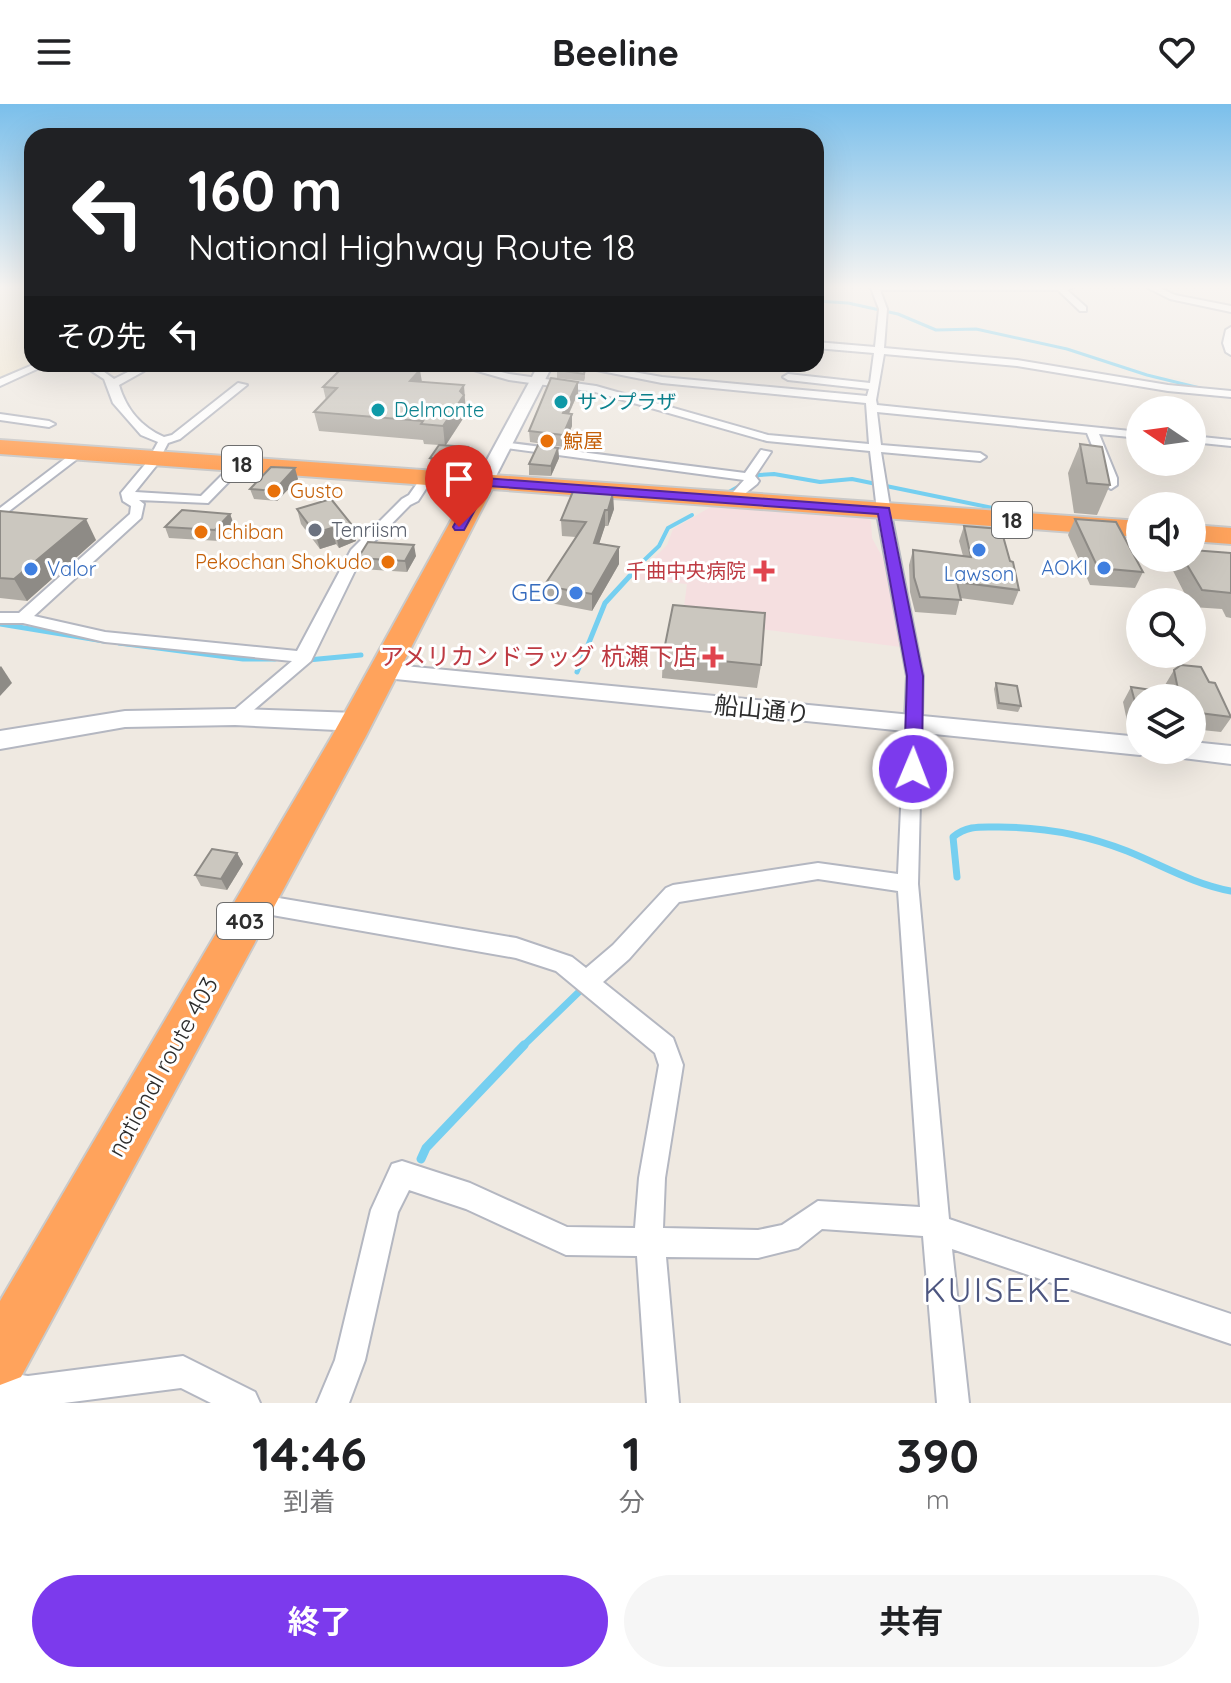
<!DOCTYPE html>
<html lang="ja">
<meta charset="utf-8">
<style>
body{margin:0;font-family:Quicksand,"Noto Sans JP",sans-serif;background:#f6f6f6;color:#202124;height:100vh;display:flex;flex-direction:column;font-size:30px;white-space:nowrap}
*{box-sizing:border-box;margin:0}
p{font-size:26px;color:#757577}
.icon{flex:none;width:44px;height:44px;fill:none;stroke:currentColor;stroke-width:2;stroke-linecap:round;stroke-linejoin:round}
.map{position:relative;height:1299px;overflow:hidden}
.drawer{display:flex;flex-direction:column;background:#fff;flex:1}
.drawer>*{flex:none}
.guide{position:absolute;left:24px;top:24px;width:800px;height:244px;border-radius:24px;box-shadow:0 8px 32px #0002;background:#202124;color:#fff;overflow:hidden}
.needle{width:52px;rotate:283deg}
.fabs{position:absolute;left:1126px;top:292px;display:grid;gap:16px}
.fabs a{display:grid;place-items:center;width:80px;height:80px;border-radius:50%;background:#fff;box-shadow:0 8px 32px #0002;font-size:40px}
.pin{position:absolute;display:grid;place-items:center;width:68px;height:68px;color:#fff;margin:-82px -34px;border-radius:50% 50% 50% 0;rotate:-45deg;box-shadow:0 0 8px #0007}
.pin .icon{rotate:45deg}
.me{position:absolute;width:88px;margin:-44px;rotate:1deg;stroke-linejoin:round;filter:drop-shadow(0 0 6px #0008)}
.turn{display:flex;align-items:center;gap:28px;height:168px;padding:0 32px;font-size:36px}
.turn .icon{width:104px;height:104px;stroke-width:2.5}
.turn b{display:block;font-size:56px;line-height:68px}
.then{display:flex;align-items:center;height:76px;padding:0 32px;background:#0003;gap:16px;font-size:30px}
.eta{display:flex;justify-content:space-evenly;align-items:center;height:136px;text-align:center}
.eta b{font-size:48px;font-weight:700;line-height:56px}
.primary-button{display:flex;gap:16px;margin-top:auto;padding:16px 32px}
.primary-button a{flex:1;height:92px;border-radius:48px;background:#7c3aed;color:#fff;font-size:32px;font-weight:700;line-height:92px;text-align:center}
.primary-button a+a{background:#f6f6f6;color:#202124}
header{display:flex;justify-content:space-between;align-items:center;height:104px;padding:0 32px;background:#fff;font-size:36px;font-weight:700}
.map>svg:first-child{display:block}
.education{fill:#f0e6d1}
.medical{fill:#f5dfe0}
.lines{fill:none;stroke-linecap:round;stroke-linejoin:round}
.stream-far4{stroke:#75cff0;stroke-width:3}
.stream-far3{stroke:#75cff0;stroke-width:4}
.stream-far2{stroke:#75cff0;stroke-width:5}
.stream-far1{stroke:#75cff0;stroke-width:7}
.stream{stroke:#75cff0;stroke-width:9}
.street-casing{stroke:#b4b7c1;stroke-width:4}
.secondary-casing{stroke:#b4b7c1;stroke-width:4}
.highway-casing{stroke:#c9c9c9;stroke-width:4}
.street{fill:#fff;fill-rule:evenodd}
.secondary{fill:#fff;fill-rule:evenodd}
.highway{fill:#ffa35c;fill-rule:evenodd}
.wall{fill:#afaba4}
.shaded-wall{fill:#8e8b86}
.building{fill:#cbc7bf;stroke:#8e8b86;stroke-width:2}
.route{fill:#7c3aed;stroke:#51269a;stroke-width:2}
.culture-dot{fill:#0f9aa8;stroke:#fff;stroke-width:3}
.food-dot{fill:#e8710a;stroke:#fff;stroke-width:3}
.worship-dot{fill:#6b7280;stroke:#fff;stroke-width:3}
.shop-dot{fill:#3f7fe0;stroke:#fff;stroke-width:3}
.health-dot{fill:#e0444e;stroke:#fff;stroke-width:3}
.labels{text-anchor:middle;stroke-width:6;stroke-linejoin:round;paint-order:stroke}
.far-culture-label{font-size:20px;fill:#0d838f;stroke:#fff;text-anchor:start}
.far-food-label{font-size:20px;fill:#c56008;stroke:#fff;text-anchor:start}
.far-worship-label{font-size:20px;fill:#5b616d;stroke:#fff;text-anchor:start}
.far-shop-label{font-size:20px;fill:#366cbe;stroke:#fff;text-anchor:end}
.far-health-label{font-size:20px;fill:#be3a42;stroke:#fff;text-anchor:end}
.shield{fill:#fff;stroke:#6d6d6d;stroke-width:2}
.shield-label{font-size:22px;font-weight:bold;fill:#2e2e2e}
.shop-label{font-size:24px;fill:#366cbe;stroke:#fff;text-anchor:end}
.health-label{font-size:24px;fill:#be3a42;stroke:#fff;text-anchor:end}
.street-label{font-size:24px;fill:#2e2e2e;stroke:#fff}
.near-quarter-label{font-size:34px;letter-spacing:2px;fill:#4d5680;stroke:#fff}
</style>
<header><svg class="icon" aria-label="menu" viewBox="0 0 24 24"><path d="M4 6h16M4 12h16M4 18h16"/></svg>Beeline<svg class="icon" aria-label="heart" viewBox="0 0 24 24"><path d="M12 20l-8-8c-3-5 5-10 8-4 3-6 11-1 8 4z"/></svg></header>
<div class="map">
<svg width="1231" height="1299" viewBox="0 0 1231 1299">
<rect width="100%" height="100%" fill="#efe9e1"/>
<polygon class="education" points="0,184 32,188 32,260 38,260 0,277"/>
<polygon class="medical" points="714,401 864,411 871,417 872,434 885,458 901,543 696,517 683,510 687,480 633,475 667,441 673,425"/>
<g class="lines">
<polyline class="stream-far4" points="816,197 848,199 898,210 936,226 976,225 1067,245 1147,271 1204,285"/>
<g class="stream-far3">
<polyline points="729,388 759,371 774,370 820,378 852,375 1017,409"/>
<polyline points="636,464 659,442 668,424 692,411"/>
</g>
<g class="stream-far2">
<polyline points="0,520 104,537"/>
<polyline points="119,539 243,555 275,555"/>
<polyline points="308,556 361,551"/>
<polyline points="577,568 605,499 639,462"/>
</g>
<g class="stream-far1">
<path d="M957,773L953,733C967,721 981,723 999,723C1043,723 1087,731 1127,747C1162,761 1193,780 1231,787"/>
<polyline points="522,943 584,883"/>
</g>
<polyline class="stream" points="421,1055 426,1044 524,941"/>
<g class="street-casing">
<g id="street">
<path d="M871,184H1072L1067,186L1086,203V207H1080L1058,186H880L887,205L884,244L1017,256L1168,281L1231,287V293L1168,287L1017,262L884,250L876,296L877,301L1140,328V334L1099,330L1117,374V381L1111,385L1105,381V374L1087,329L877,308L881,341L980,349L986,353L980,357L881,348L892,415L923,572L918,780L949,1115L1231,1210V1240L952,1145L969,1299H937L923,1132L822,1125L798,1144L758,1154L666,1153L679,1299H647L637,1152L566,1151L466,1105L409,1086L398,1108L365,1256L349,1299H317L335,1256L371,1106L392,1060L402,1057L470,1079L567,1123L635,1124L639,1074L659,961L655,949L556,867L516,854L255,808L248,805L244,799L248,793L255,790L516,834L572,853L586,864L613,841L666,784L673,781L818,759L898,770L907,572L878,415L870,347L767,337L595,288L509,276L453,260H470L509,270L596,282L768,331L869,340L866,299L662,279L566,260H588L662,273L867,292L869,285L788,276L783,273L788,270L870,279L874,249L816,244V238L875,243L879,205ZM818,775L898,787L920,1103L818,1097L782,1121L758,1126L663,1124L665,1074L683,961L673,934L603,878L629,855L679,798Z"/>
<polygon points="1148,184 1160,184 1175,191 1231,202 1231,208 1170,195"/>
<polygon points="1231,223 1231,251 1226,248 1223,239 1226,226"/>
<polygon points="35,260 48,260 0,282 0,275"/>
<path d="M81,260H93L114,275L138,263H144V267L119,281C126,305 141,323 164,333L172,331L238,279L247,281L180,335L168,339L156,362L135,388L201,392L236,357L246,360L208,399L139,396L144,400L141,414L34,512L105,528L297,547L351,446L402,395L409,391L423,371L433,374L418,397L410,401L364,448L311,557L241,617L235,619L226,613L292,557L105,538L23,519H0V509H19L130,410L131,402L123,397L121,389L147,358L158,338L141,331L113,299L104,275Z"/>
<polygon points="0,310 49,317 55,320 49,323 0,316"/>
<polygon points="1192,332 1231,336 1231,342 1192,338"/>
<polygon points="503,338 745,369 761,346 771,348 755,372 759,377 757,380 732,400 726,396 744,376 499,343 497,341"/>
<polygon points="75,347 85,349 0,414 0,404"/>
<polygon points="183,1252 255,1288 260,1299 211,1299 181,1284 64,1299 0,1299 0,1268 28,1272"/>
</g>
</g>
<g class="secondary-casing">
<g id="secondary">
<polygon points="539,260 553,260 493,378 484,383 478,382 475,378"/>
<polygon points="384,560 1140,633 1140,646 1151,646 1140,651 376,573 372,568 376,563"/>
<polygon points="235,605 357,609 366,612 370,618 366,624 357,627 235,621 125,623 0,645 0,627 125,607"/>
<polygon points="1192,638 1231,642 1231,660 1167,652 1163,646 1192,646"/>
</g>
</g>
<g class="highway-casing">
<g id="highway">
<polygon points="0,336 1140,417 1140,433 492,385 366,632 21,1273 0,1281 0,1197 332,632 469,384 0,350"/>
<polygon points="1192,421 1231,424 1231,440 1192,437"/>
</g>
</g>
<use href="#street" class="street"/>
<use href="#secondary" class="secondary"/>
<use href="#highway" class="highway"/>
</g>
<g class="wall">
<polygon points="560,260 579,260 579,266 585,266 585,274 584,277 557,274 557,266"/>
<polygon points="414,265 422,278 467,300 465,302 466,310 446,341 468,343 469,353 462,366 432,364 430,354 439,341 424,340 423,336 319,327 314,308 326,296 323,283"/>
<polygon points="578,278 578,289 569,310 572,310 572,322 563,343 530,338 529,327"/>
<polygon points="1080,340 1110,381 1097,411 1074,409 1068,369"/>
<polygon points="558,344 559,354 551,372 529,371 529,360"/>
<polygon points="298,375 277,397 254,395 250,385"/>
<polygon points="297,405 356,437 339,444 336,440 320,445 301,420"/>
<polygon points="614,405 608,422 605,422 599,440 619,443 619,460 592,507 545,498 544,482 576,433 562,432 561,416"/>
<polygon points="0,407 96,436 27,497 0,494"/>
<polygon points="230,410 234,421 219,437 169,434 165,423"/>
<polygon points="1075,415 1143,468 1135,484 1090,481 1068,431"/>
<polygon points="964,422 1019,486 1013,501 960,494 956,511 915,508 910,488 909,461 913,446 963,452 959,437"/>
<polygon points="1231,449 1231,514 1226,513 1222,505 1192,503 1192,498 1189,498 1170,461 1174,454"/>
<polygon points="416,452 407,468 361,465 358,454"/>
<polygon points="663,551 761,561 757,584 662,574"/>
<polygon points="1174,566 1209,578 1231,612 1231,614 1221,628 1192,625 1192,594 1140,594 1140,618 1127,617 1123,598 1131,583 1166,588 1165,581"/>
<polygon points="996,579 1021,602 1018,608 997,605 994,585"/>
<polygon points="237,749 243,760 227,786 201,782 195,771"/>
</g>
<g class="shaded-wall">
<polygon points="411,260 413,260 415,272 420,266 423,284 413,296 408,265"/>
<polygon points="578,278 578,289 564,320 563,309"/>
<polygon points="464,281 466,310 445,342 443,322 460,287"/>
<polygon points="572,310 572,322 563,343 563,331"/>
<polygon points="468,343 469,353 462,366 460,356"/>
<polygon points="558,344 559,354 551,372 551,362"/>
<polygon points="295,364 298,375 277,397 274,387"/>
<polygon points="613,389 614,405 608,422 608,406"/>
<polygon points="605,406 605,422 594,455 594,439"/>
<polygon points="230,410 234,421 219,437 215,426"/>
<polygon points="86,415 96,436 27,497 14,475"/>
<polygon points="352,421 356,437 339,444 335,428"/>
<polygon points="332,424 336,440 320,445 315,429"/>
<polygon points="414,441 416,452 407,468 405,457"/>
<polygon points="619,443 619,460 592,507 592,490"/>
<polygon points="1,562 12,579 0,592 0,563"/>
<polygon points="237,749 243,760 227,786 221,775"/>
</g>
<g class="building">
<polygon points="364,260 411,260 408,265 420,266 410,277 464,281 460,287 464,291 443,322 421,320 423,317 314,308 337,284 323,283 345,261 363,261"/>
<polygon points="560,260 577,260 572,265 585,266 584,270 557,266"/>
<polygon points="551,274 578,278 563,309 572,310 563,331 529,327"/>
<polygon points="1080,340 1102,343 1110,381 1087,379"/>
<polygon points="439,341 468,343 460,356 430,354"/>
<polygon points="538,341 558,344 551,362 529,360"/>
<polygon points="271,363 295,364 274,387 250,385"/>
<polygon points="574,385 611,387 613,389 608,406 605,406 594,439 619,443 592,490 544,482 586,418 561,416"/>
<polygon points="331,395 352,421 335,428 332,424 315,429 297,405"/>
<polygon points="182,406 230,410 215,426 165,423"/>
<polygon points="0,407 86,415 14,475 0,474"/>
<polygon points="1075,415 1116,418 1143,468 1098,464"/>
<polygon points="964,422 1001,425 1010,457 1013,458 1019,486 957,478 961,496 920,493 914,473 913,446 971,453"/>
<polygon points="368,438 414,441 405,457 358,454"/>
<polygon points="1192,446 1231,449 1231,489 1202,486 1183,454 1192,454"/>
<polygon points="673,501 765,509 761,561 663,551"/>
<polygon points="1181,561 1201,563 1209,578 1215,579 1231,613 1192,608 1192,594 1140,594 1140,602 1136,602 1131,583 1179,590 1174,566"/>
<polygon points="996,579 1017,582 1021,602 999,599"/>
<polygon points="212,745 237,749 221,775 195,771"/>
</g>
<linearGradient id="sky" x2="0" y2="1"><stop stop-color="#7abfeb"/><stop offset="0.5" stop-color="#f8f5f2"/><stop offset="1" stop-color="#f8f5f2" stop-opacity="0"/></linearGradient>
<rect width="1231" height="366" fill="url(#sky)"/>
<polygon class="route" points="484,374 889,404 923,572 922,665 919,670 913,672 904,665 907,572 878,410 488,382 464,426 455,426 453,423 478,378"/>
<g class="culture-dot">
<circle cx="561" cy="298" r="8"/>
<circle cx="378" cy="306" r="8"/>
</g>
<g class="food-dot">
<circle cx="547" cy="337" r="8"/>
<circle cx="274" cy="387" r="8"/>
<circle cx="201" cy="428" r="8"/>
<circle cx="388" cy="458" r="8"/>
</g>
<circle class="worship-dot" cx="315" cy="426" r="8"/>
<g class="shop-dot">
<circle cx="979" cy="446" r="8"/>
<circle cx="1104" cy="464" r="8"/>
<circle cx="31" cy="465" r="8"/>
<circle cx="576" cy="489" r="8"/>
</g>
<g class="health-dot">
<path d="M760 455h8v8h8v8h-8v8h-8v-8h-8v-8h8z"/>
<path d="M709 541h8v8h8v8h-8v8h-8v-8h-8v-8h8z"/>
</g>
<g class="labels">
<g class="far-culture-label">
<text x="577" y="305">サンプラザ</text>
<text x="394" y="313">Delmonte</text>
</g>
<g class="far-food-label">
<text x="563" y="344">鯨屋</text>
<text x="290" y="394">Gusto</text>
<text x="217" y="435">Ichiban</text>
<text x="372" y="465" text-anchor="end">Pekochan Shokudo</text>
</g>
<g class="far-worship-label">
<text x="331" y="433">Tenriism</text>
</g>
<g class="far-shop-label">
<text x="1088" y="471">AOKI</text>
<text x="47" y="472" text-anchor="start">Valor</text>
<text x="979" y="477" text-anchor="middle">Lawson</text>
</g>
<g class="far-health-label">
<text x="746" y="474">千曲中央病院</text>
</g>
<g class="shield">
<rect x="222" y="342" width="40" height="36" rx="6"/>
<rect x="992" y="398" width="40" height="36" rx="6"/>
<rect x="217" y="799" width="56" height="36" rx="6"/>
</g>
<g class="shield-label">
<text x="242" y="368">18</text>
<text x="1012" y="424">18</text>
<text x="245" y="825">403</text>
</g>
<g class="shop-label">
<text x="560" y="497">GEO</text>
</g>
<g class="health-label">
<text x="697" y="561">アメリカンドラッグ 杭瀬下店</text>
</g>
<g class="street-label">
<text transform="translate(762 606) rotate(6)" y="8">船山通り</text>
<text transform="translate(163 963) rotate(-61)" y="8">national route 403</text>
</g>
<g class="near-quarter-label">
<text x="998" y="1198">KUISEKE</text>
</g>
</g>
</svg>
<div class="fabs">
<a><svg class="needle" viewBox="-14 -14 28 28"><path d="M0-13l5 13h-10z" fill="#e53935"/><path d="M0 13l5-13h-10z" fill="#757577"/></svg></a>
<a><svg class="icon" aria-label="sound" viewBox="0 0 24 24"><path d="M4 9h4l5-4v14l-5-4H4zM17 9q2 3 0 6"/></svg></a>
<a><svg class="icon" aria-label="search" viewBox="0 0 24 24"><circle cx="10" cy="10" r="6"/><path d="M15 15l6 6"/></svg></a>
<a><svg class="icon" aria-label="layers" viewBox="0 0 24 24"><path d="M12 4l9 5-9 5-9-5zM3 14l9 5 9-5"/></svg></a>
</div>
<div class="pin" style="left:459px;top:423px;background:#d93025"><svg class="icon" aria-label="arrive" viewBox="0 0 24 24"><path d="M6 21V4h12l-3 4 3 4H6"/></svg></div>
<svg class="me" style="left:913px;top:665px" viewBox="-20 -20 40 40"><circle r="17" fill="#7c3aed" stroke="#fff" stroke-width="3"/><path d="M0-11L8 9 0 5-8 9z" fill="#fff"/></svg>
<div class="guide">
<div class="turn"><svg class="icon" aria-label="left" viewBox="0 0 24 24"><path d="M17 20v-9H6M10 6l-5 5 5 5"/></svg><div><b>160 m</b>National Highway Route 18</div></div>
<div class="then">その先<svg class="icon" aria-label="left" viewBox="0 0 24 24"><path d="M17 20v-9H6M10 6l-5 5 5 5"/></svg></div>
</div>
</div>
<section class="drawer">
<div class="eta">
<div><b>14:46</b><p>到着</p></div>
<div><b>1</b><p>分</p></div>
<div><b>390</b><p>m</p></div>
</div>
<div class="primary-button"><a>終了</a><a>共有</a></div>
</section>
